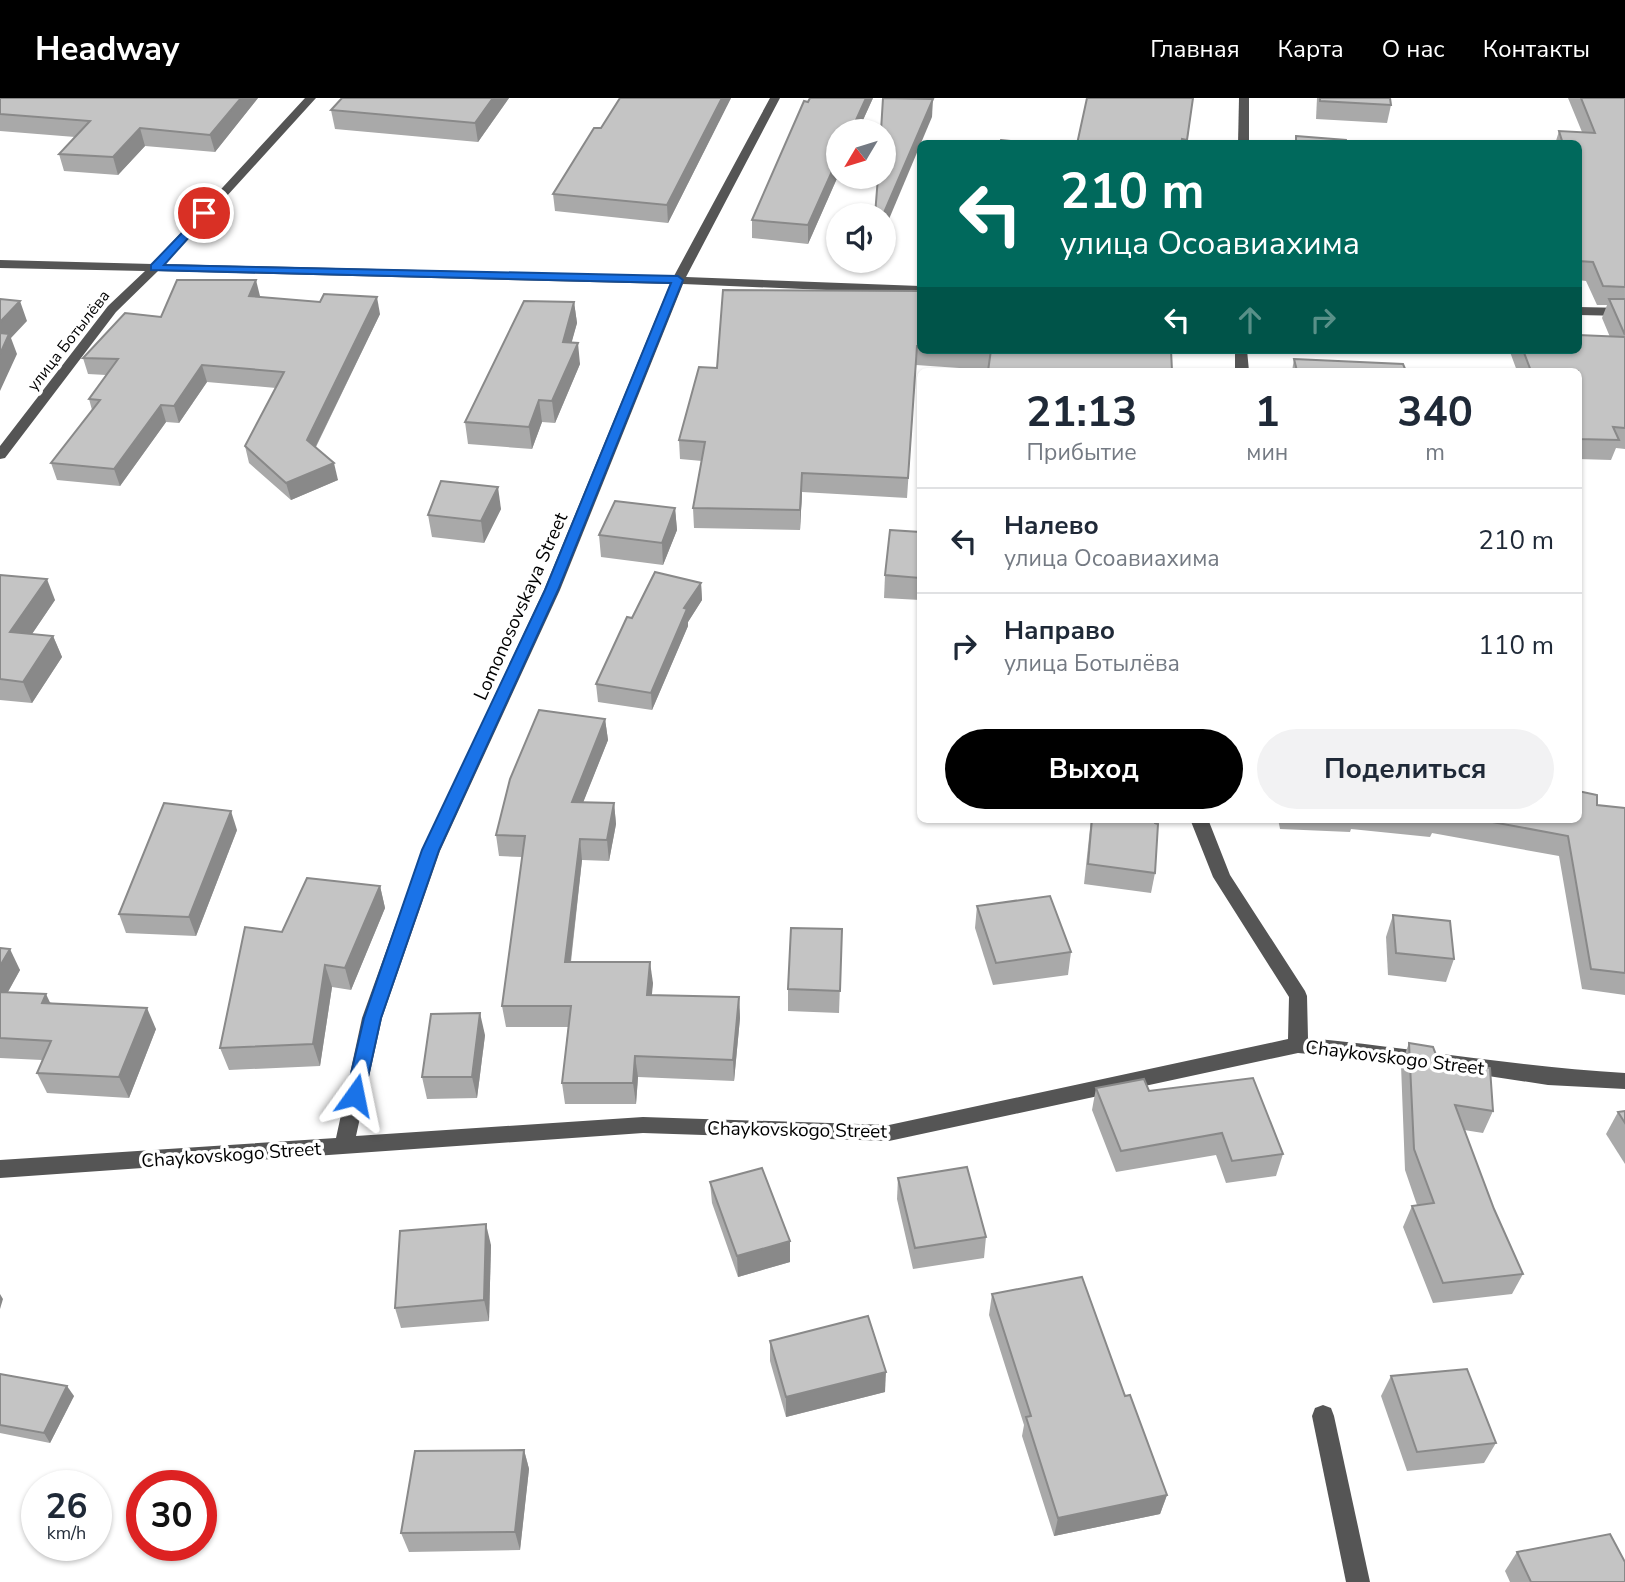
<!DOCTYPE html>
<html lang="ru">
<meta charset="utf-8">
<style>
body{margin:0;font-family:"Nunito Sans",sans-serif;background:#f2f2f3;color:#1f2937;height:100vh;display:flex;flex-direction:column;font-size:26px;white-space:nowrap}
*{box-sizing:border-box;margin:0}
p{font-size:23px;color:#747a83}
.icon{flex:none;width:38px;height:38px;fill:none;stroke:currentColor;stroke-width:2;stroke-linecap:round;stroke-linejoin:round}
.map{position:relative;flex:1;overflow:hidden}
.sheet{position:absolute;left:917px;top:270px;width:665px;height:455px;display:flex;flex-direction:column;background:#fff;border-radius:10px;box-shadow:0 2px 5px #0004}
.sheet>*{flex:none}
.banner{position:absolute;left:917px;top:42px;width:665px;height:214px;border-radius:10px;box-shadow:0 2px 5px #0004;background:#00695c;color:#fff;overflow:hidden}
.needle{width:46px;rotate:232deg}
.controls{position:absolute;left:826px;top:21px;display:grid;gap:14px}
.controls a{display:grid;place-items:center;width:70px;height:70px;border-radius:50%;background:#fff;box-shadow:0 2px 5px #0004;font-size:35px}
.speed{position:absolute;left:21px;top:1372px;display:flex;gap:14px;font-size:35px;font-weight:700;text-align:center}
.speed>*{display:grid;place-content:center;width:91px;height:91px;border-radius:50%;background:#fff;box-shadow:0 2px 5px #0004;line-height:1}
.speed small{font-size:18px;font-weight:400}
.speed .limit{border:10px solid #d22;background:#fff;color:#111}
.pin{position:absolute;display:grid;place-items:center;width:60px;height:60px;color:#fff;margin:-30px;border:4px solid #fff;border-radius:50%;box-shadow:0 2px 7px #0007}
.me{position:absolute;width:77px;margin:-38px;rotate:12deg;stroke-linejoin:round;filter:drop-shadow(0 0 5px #0008)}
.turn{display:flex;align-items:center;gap:24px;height:147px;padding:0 28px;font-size:32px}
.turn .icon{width:91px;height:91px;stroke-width:2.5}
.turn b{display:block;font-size:49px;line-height:60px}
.lanes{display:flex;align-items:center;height:66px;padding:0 28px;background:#0003;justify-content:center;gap:35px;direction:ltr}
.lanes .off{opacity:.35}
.eta{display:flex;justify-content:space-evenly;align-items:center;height:119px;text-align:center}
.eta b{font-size:42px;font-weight:700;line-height:49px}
.button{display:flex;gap:14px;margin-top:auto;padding:14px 28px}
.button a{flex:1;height:80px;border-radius:42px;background:#000;color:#fff;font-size:28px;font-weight:700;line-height:80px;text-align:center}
.button a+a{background:#f2f2f3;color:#1f2937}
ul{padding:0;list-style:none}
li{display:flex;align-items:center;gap:21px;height:105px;padding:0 28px;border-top:2px solid #e0e1e3}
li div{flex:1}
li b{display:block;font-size:26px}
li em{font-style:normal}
header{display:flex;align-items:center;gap:42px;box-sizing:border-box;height:98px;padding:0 35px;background:#000;color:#fff}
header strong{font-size:33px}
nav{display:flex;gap:38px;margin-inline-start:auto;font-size:24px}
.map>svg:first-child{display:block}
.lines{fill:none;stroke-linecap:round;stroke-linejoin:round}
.minor{fill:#555;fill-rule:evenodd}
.wall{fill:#a9a9a9}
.shaded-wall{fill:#898989}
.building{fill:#c4c4c4;stroke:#898989;stroke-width:2}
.route{fill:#1a73e8;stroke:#114b97;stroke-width:2}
.labels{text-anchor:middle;stroke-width:7;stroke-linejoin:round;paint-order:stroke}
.far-street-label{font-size:16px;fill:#000;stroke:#fff}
.street-label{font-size:19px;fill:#000;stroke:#fff}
</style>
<header>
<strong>Headway</strong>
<nav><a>Главная</a><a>Карта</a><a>О нас</a><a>Контакты</a></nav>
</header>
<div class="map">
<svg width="1625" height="1484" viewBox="0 0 1625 1484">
<rect width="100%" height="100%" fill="#fff"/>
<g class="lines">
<g class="minor">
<path d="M305,0H316L165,166L674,178L770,0H780L686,179L920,188V196L683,186L560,492L440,753L382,920L356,1038L643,1019L889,1027L1288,941L1289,899L1213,779L1190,721H1208L1230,777L1305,893L1307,898L1308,940C1414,950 1519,969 1625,975V991L1548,987L1396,964L1298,955L889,1043L643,1035L0,1080V1062L336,1040L362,920L422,753L544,492L670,186L158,173L116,214L5,360L0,361V348L108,208L145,173L0,170V162L152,166Z"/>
<polygon points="1239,0 1249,0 1249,46 1238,46"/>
<polygon points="1578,209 1625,210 1625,218 1578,217"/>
<polygon points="1235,252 1247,252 1249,273 1235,273"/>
<polygon points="1323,1307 1331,1310 1334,1318 1370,1484 1346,1484 1312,1318 1315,1310"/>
</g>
</g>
<g class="wall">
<polygon points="0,0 258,0 215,54 145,48 118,77 64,73 59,56 75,39 0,33"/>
<polygon points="509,0 478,44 335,31 331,12"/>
<polygon points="620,0 731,0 668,125 555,113 553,96 601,30"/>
<polygon points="810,0 873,0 858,33 838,33 838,78 808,146 752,140 752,122"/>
<polygon points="1193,0 1187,46 1077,46"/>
<polygon points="1317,0 1390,0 1391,7 1387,25 1316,21"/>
<polygon points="1568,0 1625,0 1625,351 1616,350 1611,362 1578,361 1578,273 1517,273 1510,254 1511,252 1578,252 1610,239 1602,220 1607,207 1597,207 1586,183 1578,182 1578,46 1555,46 1559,33 1582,34"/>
<polygon points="920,193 920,252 1171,252 988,272 916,267 907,400 802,394 800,432 694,430 693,410 702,363 680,361 679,342 717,270"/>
<polygon points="260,198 259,199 380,216 316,349 338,382 291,402 249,365 245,348 276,290 207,284 179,325 166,324 120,388 57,382 51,365 92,312 89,301 106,277 88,276 83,260 161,219"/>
<polygon points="574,204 577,225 571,245 580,266 555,325 542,324 532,351 468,346 465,324"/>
<polygon points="1294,261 1406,273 1292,273"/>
<polygon points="675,410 677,432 663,467 601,459 599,437"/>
<polygon points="501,411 484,445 432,439 428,417"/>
<polygon points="920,434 920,502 884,500 885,477"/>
<polygon points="0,477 55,502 32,536 53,538 62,559 32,605 0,602"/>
<polygon points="701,485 702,502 688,524 688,528 652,612 598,604 596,586 632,520"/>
<polygon points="605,621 608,642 583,704 614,705 616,726 609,763 582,762 571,864 653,885 651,897 739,899 740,920 734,983 638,979 636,1006 565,1006 562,985 568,929 506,929 502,908 522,759 499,758 496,737"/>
<polygon points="1597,707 1625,710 1625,897 1582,891 1559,758 1432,735 1430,739 1351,731 1350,734 1280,731 1278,721 1578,721"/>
<polygon points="1091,721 1155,721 1155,775 1151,795 1084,786"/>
<polygon points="237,732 196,838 126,835 119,816"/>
<polygon points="380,788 385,810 351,892 332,889 320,968 229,972 220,950 282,834"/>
<polygon points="977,808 1071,854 1068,877 993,887 975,830"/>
<polygon points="1393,817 1454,861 1446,884 1388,877 1386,839"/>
<polygon points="842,831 839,915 788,913 788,891"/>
<polygon points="0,850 20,872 8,894 156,931 129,1000 47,995 37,975 42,962 0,960"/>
<polygon points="485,937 477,1000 427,1001 422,979"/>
<polygon points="1409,945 1438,962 1493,1013 1483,1035 1464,1032 1494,1111 1523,1176 1512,1196 1433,1205 1403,1129 1412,1108 1417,1107 1405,1072 1401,967"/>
<polygon points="1096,990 1149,993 1283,1056 1276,1078 1226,1085 1216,1057 1116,1074 1092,1012"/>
<polygon points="1625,1013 1625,1066 1606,1036 1618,1014"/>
<polygon points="898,1080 986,1139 984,1160 913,1171 897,1101"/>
<polygon points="710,1084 790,1164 738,1179 712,1105"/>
<polygon points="491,1147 489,1223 401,1230 395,1210"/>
<polygon points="992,1196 1125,1298 1167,1397 1160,1416 1054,1438 1022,1338 1024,1327 989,1217"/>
<polygon points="770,1243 885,1294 786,1319 770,1263"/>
<polygon points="0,1276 74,1298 50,1345 0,1335"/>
<polygon points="1391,1278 1496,1345 1484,1365 1407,1373 1381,1298"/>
<polygon points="524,1352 529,1371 520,1452 409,1454 401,1435"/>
<polygon points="1517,1454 1625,1484 1510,1484 1505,1473"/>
</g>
<g class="shaded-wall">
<polygon points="241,0 258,0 215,54 210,37"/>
<polygon points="493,0 509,0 478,44 475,25"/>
<polygon points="722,0 731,0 668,125 667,107"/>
<polygon points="866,0 873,0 858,33 851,33"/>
<polygon points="933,1 932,19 884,133 883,117"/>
<polygon points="140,30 145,48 118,77 113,59"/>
<polygon points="838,60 838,78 808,146 808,127"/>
<polygon points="256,182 260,198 253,215 249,198"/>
<polygon points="377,199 380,216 311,358 307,342"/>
<polygon points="20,203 27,223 11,240 17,256 0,293 0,224"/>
<polygon points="574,204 577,225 566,265 563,244"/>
<polygon points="578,245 580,266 555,325 552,303"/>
<polygon points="202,267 207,284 179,325 174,308"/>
<polygon points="539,302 542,324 532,351 529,329"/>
<polygon points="161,307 166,324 120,388 114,371"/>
<polygon points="334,365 338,382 291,402 286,385"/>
<polygon points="802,375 802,394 800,432 800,412"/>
<polygon points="498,389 501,411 484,445 481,423"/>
<polygon points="675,410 677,432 663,467 662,445"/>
<polygon points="47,481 55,502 19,555 10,534"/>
<polygon points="701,485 702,502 688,524 688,528 652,612 651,595 684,510"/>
<polygon points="53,538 62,559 32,605 23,584"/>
<polygon points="605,621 608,642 575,725 572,704"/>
<polygon points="614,705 616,726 609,763 607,742"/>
<polygon points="231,713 237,732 196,838 189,819"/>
<polygon points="580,741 582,762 568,885 565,864"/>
<polygon points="380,788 385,810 351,892 345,870"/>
<polygon points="10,851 20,872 0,908 0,868"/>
<polygon points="650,864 653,885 650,917 647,897"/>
<polygon points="325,867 332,889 320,968 313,946"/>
<polygon points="46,896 56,917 42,905"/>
<polygon points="739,899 740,920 734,983 733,962"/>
<polygon points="147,910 156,931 129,1000 119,979"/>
<polygon points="480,915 485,937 477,1000 472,979"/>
<polygon points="635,958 638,979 636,1006 633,985"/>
<polygon points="486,1126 491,1147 489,1223 484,1202"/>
<polygon points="790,1143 790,1164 738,1179 737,1158"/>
<polygon points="0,1196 3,1201 0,1211"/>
<polygon points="886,1274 885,1294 786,1319 786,1299"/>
<polygon points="67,1288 74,1298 50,1345 44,1335"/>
<polygon points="524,1352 529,1371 520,1452 515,1434"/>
<polygon points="1167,1397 1160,1416 1054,1438 1058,1420"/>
</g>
<g class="building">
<polygon points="0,0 241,0 210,37 140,30 113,59 59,56 90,23 0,16"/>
<polygon points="342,0 493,0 475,25 331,12"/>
<polygon points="620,0 722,0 667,107 553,96 594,30 601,30"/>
<polygon points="810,0 866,0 851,33 838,33 838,60 808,127 752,122 804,3 808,4"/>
<polygon points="883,0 933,1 883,117 875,117 878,79 884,79 884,33 881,33"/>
<polygon points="1087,0 1193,0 1187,42 1182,41 1181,46 1077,46"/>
<polygon points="1320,0 1390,0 1391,7 1320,3"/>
<polygon points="1581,0 1625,0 1625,189 1603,188 1593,164 1578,163 1578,46 1563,46 1559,33 1595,35"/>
<polygon points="1296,38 1346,42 1347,46 1296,46"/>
<polygon points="1001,42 1039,46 1000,46"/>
<polygon points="177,182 256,182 249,198 320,204 324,196 377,199 307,342 334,365 286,385 245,348 284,274 202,267 174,308 161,307 114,371 51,365 100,302 89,301 118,261 83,260 125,215 161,219"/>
<polygon points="723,192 920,193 920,248 917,248 908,380 802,375 800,412 693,410 705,344 679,342 699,269 717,270"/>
<polygon points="0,201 20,203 0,224"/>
<polygon points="1609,201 1625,201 1625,237"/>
<polygon points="524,203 574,204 563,244 578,245 552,303 539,302 529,329 465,324"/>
<polygon points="0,235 9,236 0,256"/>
<polygon points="1578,237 1625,239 1625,330 1613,329 1619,342 1578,341 1578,273 1531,273 1523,252 1578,252"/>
<polygon points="984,252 1171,252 1172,273 988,273 991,252"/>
<polygon points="1294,261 1403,266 1406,273 1297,273"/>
<polygon points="441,383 498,389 481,423 428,417"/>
<polygon points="615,403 675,410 662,445 599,437"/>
<polygon points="890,432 920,434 920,480 885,477"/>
<polygon points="655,474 701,485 684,510 687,511 651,595 596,586 627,519 632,520"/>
<polygon points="0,477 47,481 10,534 53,538 23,584 0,581"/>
<polygon points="539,612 605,621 572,704 614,705 607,742 580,741 565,864 650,864 647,897 739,899 733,962 635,958 633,985 562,985 571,908 502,908 525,738 496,737 510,681"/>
<polygon points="1578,693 1597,697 1597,707 1625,710 1625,875 1591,871 1568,738 1476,721 1578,721"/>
<polygon points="164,705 231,713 189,819 119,816"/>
<polygon points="1092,721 1155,721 1155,725 1158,726 1155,775 1088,766"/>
<polygon points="307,780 380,788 345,870 325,867 313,946 220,950 245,829 282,834"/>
<polygon points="1050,798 1071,854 996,865 977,808"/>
<polygon points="1393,817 1450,823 1454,861 1396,855"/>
<polygon points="791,830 842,831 840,893 788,891"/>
<polygon points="0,850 10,851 0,868"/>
<polygon points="0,894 46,896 42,905 147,910 119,979 37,975 51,943 0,940"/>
<polygon points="480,915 472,979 422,979 431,916"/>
<polygon points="1409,945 1433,949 1438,962 1490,970 1493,1013 1455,1007 1494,1111 1523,1176 1443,1185 1412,1108 1434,1105 1414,1051"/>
<polygon points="1253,980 1283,1056 1232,1063 1222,1035 1121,1053 1096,990 1144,981 1149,993"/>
<polygon points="1625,1013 1625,1025 1618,1014"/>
<polygon points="967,1069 986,1139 915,1150 898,1080"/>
<polygon points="762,1070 790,1143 737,1158 710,1084"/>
<polygon points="486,1126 484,1202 395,1210 400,1133"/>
<polygon points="1082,1179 1125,1298 1130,1297 1167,1397 1058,1420 1026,1319 1031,1318 992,1196"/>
<polygon points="868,1218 886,1274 786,1299 770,1243"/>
<polygon points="1467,1271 1496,1345 1417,1354 1391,1278"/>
<polygon points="0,1276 67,1288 44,1335 0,1327"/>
<polygon points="524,1352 515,1434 401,1435 415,1353"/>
<polygon points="1610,1436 1625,1464 1625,1484 1531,1484 1517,1454"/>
</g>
<polygon class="route" points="204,112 208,113 208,118 164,167 678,178 683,182 558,492 439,752 381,920 364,997 362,1002 355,1005 349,1002 346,997 364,920 422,752 545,492 671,185 151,172 151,167"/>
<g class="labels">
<g class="far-street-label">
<text transform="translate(68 242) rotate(-52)" y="6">улица Ботылёва</text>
</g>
<g class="street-label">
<text transform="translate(520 508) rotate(-66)" y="7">Lomonosovskaya Street</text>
<text transform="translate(1395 959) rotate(7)" y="7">Chaykovskogo Street</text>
<text transform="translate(797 1031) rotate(1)" y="7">Chaykovskogo Street</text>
<text transform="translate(231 1056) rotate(-4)" y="7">Chaykovskogo Street</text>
</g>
</g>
</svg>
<div class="controls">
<a><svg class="needle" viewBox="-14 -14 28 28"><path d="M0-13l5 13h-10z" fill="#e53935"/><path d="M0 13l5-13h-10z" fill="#747a83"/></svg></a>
<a><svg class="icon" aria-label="sound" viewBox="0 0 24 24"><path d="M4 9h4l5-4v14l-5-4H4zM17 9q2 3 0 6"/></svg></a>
</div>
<div class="speed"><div>26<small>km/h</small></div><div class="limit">30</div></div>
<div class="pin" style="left:204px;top:115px;background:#d93025"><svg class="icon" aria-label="arrive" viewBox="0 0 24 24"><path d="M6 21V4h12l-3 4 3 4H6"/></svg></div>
<svg class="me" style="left:355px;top:997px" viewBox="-20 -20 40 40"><path d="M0-17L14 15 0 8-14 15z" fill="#1a73e8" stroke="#fff" stroke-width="4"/></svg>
<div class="banner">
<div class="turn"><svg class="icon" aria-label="left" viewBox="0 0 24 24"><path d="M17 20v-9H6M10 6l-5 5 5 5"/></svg><div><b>210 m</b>улица Осоавиахима</div></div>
<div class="lanes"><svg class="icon" aria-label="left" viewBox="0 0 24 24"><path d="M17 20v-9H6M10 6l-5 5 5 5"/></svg><svg class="icon off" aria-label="ahead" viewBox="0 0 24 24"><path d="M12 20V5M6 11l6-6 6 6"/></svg><svg class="icon off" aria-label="right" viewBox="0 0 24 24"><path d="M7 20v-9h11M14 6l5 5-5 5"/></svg></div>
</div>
<section class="sheet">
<div class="eta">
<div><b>21:13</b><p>Прибытие</p></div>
<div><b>1</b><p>мин</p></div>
<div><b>340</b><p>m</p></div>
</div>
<ul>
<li><svg class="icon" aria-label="left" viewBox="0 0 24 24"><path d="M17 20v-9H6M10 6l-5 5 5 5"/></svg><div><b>Налево</b><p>улица Осоавиахима</p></div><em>210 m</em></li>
<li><svg class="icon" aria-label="right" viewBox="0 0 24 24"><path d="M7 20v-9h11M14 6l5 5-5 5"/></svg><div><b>Направо</b><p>улица Ботылёва</p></div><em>110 m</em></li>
</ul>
<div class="button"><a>Выход</a><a>Поделиться</a></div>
</section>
</div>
